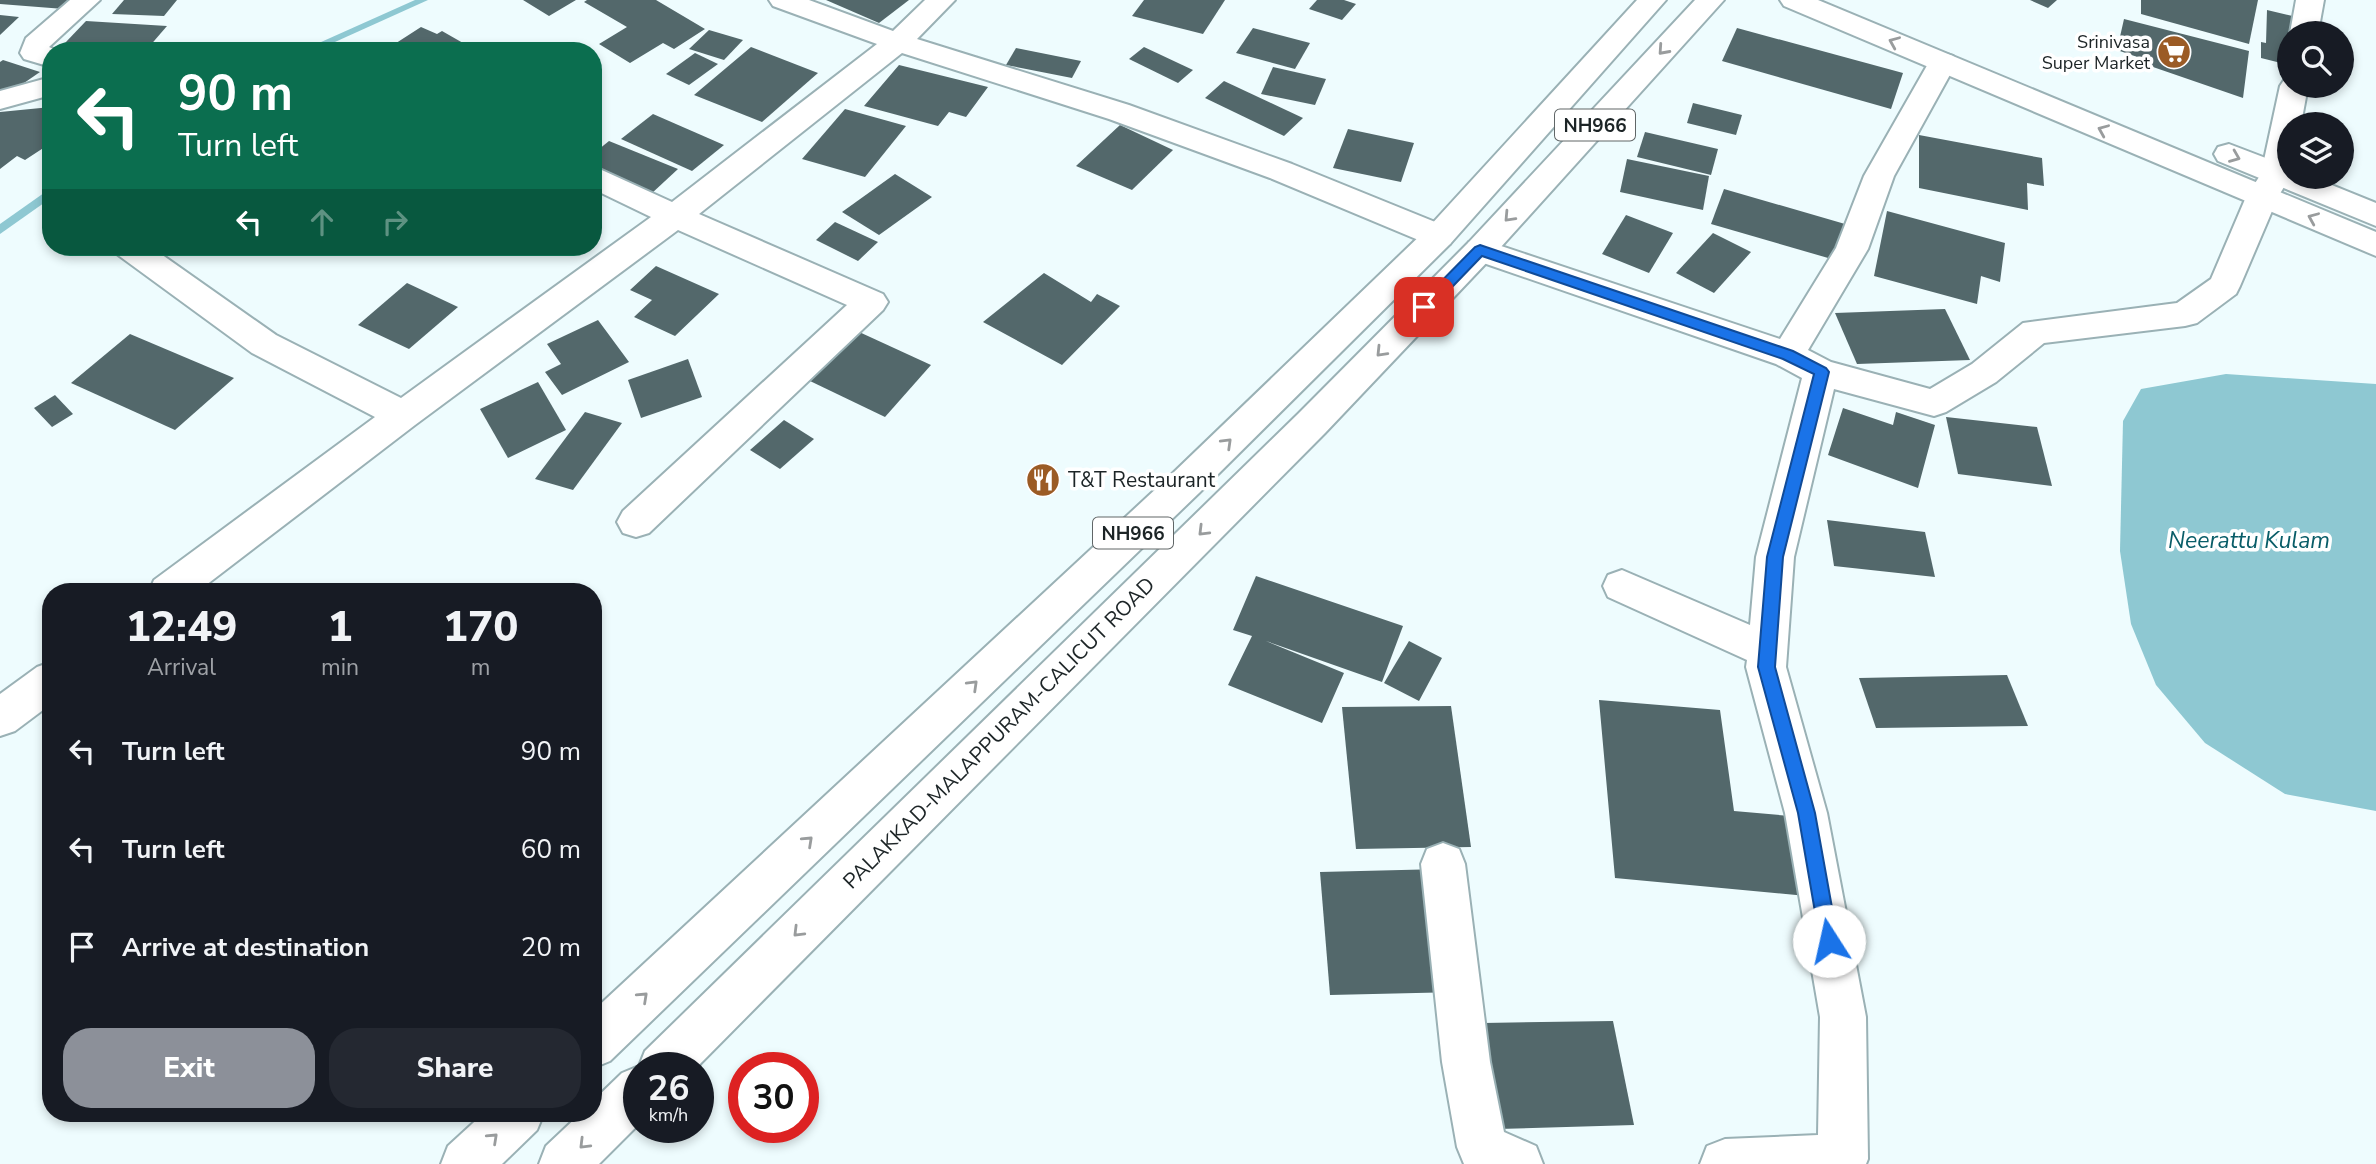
<!DOCTYPE html>
<style>
body{margin:0;font-family:"Nunito Sans",sans-serif;background:#242831;color:#f1f3f6;height:100vh;display:flex;flex-direction:column;font-size:26px;white-space:nowrap}
*{box-sizing:border-box;margin:0}
p{font-size:23px;color:#9ea1a6}
.icon{flex:none;width:38px;height:38px;fill:none;stroke:currentColor;stroke-width:2;stroke-linecap:round;stroke-linejoin:round}
.map{position:relative;flex:1;overflow:hidden}
.details{position:absolute;left:42px;top:583px;width:560px;height:539px;display:flex;flex-direction:column;background:#171b24;border-radius:28px;box-shadow:0 4px 10px #0003}
.details>*{flex:none}
.banner{position:absolute;left:42px;top:42px;width:560px;height:214px;border-radius:28px;box-shadow:0 4px 10px #0003;background:#0b6e4f;color:#fff;overflow:hidden}
.tools{position:absolute;left:2277px;top:21px;display:grid;gap:14px}
.tools a{display:grid;place-items:center;width:77px;height:77px;border-radius:50%;background:#171b24;box-shadow:0 4px 10px #0003;font-size:35px}
.speed{position:absolute;left:623px;top:1052px;display:flex;gap:14px;font-size:35px;font-weight:700;text-align:center}
.speed>*{display:grid;place-content:center;width:91px;height:91px;border-radius:50%;background:#171b24;box-shadow:0 4px 10px #0003;line-height:1}
.speed small{font-size:18px;font-weight:400}
.speed .limit{border:10px solid #d22;background:#fff;color:#111}
.pin{position:absolute;display:grid;place-items:center;width:60px;height:60px;color:#fff;margin:-30px;border-radius:14px;box-shadow:0 4px 10px #0006}
.me{position:absolute;width:77px;margin:-38px;rotate:350deg;stroke-linejoin:round;filter:drop-shadow(0 0 5px #0008)}
.turn{display:flex;align-items:center;gap:24px;height:147px;padding:0 21px;font-size:32px}
.turn .icon{width:91px;height:91px;stroke-width:2.5}
.turn b{display:block;font-size:49px;line-height:60px}
.lanes{display:flex;align-items:center;height:66px;padding:0 21px;background:#0003;justify-content:center;gap:35px;direction:ltr}
.lanes .off{opacity:.35}
.eta{display:flex;justify-content:space-evenly;align-items:center;height:119px;text-align:center}
.eta b{font-size:42px;font-weight:800;line-height:49px}
.primary-button{display:flex;gap:14px;margin-top:auto;padding:14px 21px}
.primary-button a{flex:1;height:80px;border-radius:28px;background:#8c9099;color:#fff;font-size:28px;font-weight:800;line-height:80px;text-align:center}
.primary-button a+a{background:#242831;color:#f1f3f6}
ul{padding:0;list-style:none}
li{display:flex;align-items:center;gap:21px;height:98px;padding:0 21px}
li div{flex:1}
li b{display:block;font-size:26px}
li em{font-style:normal}
.map>svg:first-child{display:block}
.water{fill:#8ec8d2}
.lines{fill:none;stroke-linecap:round;stroke-linejoin:round}
.stream{fill:#8ec8d2;fill-rule:evenodd}
.building{fill:#53686b}
.minor-casing{stroke:#9ab1b5;stroke-width:4}
.major-casing{stroke:#9ab1b5;stroke-width:4}
.highway-casing{stroke:#9ab1b5;stroke-width:4}
.minor{fill:#fff;fill-rule:evenodd}
.major{fill:#fff;fill-rule:evenodd}
.highway{fill:#fff;fill-rule:evenodd}
.oneway{stroke:#999c9d}
.route{fill:#1a73e8;stroke:#114b97;stroke-width:2}
.labels{text-anchor:middle;stroke-width:7;stroke-linejoin:round;paint-order:stroke}
.far-poi-label{font-size:18px;fill:#1c2426;stroke:#fff;text-anchor:end}
.shield{fill:#fff;stroke:#606667;stroke-width:2}
.shield-label{font-size:19px;font-weight:bold;fill:#1c2426}
.poi-label{font-size:21px;fill:#1c2426;stroke:#fff;text-anchor:start}
.street-label{font-size:21px;fill:#1c2426;stroke:#fff}
.water-label{font-size:23px;font-style:italic;fill:#095d68;stroke:#fff}
</style>
<div class="map">
<svg width="2376" height="1164" viewBox="0 0 2376 1164">
<rect width="100%" height="100%" fill="#eefcfe"/>
<polygon class="water" points="2226,374 2376,384 2376,811 2285,794 2205,743 2156,685 2131,624 2120,551 2123,421 2141,389"/>
<g class="lines">
<g class="stream">
<polygon points="415,0 428,0 315,51 301,51"/>
<polygon points="51,188 51,198 0,234 0,224"/>
</g>
</g>
<g class="building">
<polygon points="0,0 73,0 64,9 0,4"/>
<polygon points="124,0 177,0 164,16 112,14"/>
<polygon points="523,0 576,0 549,16"/>
<polygon points="587,0 656,0 705,29 674,49 663,43 630,63 599,44 627,27 584,2"/>
<polygon points="826,0 909,0 879,23"/>
<polygon points="1144,0 1225,0 1203,34 1132,16"/>
<polygon points="1317,0 1344,0 1356,4 1342,20 1309,9"/>
<polygon points="2030,0 2057,0 2048,8"/>
<polygon points="2141,0 2258,0 2249,44 2141,14"/>
<polygon points="2267,10 2297,17 2297,33 2289,33 2289,65 2261,58 2261,42 2266,43"/>
<polygon points="0,15 19,17 0,35"/>
<polygon points="2124,19 2249,51 2243,98 2153,67 2149,61 2117,50"/>
<polygon points="86,21 167,26 148,48 65,43"/>
<polygon points="421,27 437,34 442,31 477,51 396,51 390,47"/>
<polygon points="1253,28 1310,43 1295,69 1236,53"/>
<polygon points="1737,28 1903,73 1891,109 1722,61"/>
<polygon points="709,30 743,40 724,60 689,49"/>
<polygon points="180,42 197,49 167,51"/>
<polygon points="751,47 818,73 762,122 694,95"/>
<polygon points="1144,47 1193,70 1178,83 1129,59"/>
<polygon points="1016,48 1081,61 1072,78 1006,65"/>
<polygon points="695,53 718,64 689,85 666,74"/>
<polygon points="3,60 40,72 8,94 0,92 0,62"/>
<polygon points="899,65 988,87 966,117 949,112 938,126 864,106"/>
<polygon points="1273,67 1326,79 1315,105 1261,94"/>
<polygon points="1224,81 1303,118 1284,136 1205,98"/>
<polygon points="1693,103 1742,115 1736,135 1687,123"/>
<polygon points="51,107 51,143 25,160 17,156 0,169 0,112"/>
<polygon points="845,109 906,126 865,177 802,159"/>
<polygon points="653,114 724,145 692,171 621,139"/>
<polygon points="1120,125 1173,150 1132,190 1076,166"/>
<polygon points="1348,129 1414,143 1401,182 1333,168"/>
<polygon points="1645,132 1718,149 1711,175 1637,157"/>
<polygon points="1919,135 2042,158 2044,186 2027,183 2028,210 1919,188"/>
<polygon points="609,141 678,169 651,194 593,169 593,154"/>
<polygon points="1627,159 1709,176 1703,210 1620,192"/>
<polygon points="895,174 932,197 879,235 842,212"/>
<polygon points="1724,189 1845,224 1835,260 1711,224"/>
<polygon points="1887,211 2005,243 2000,282 1981,276 1977,304 1874,276"/>
<polygon points="1626,215 1673,233 1649,273 1602,254"/>
<polygon points="835,222 878,242 858,261 816,240"/>
<polygon points="1713,233 1751,252 1714,293 1676,273"/>
<polygon points="656,266 719,294 675,336 634,317 652,300 630,290"/>
<polygon points="1044,273 1091,302 1097,294 1120,306 1062,365 983,322"/>
<polygon points="407,283 458,307 409,349 358,325"/>
<polygon points="1945,309 1970,360 1857,364 1835,313"/>
<polygon points="598,320 629,362 562,395 545,372 561,364 547,344"/>
<polygon points="857,331 931,365 885,417 810,381"/>
<polygon points="130,334 234,378 175,430 71,383"/>
<polygon points="688,359 702,397 641,418 628,380"/>
<polygon points="538,382 566,430 508,458 480,409"/>
<polygon points="55,395 73,414 52,427 34,408"/>
<polygon points="1843,408 1893,425 1896,412 1935,425 1918,488 1828,455"/>
<polygon points="585,412 622,423 573,490 535,479"/>
<polygon points="1946,417 2037,427 2052,486 1958,474"/>
<polygon points="784,420 814,439 780,469 750,450"/>
<polygon points="1827,520 1925,532 1935,577 1834,566"/>
<polygon points="1256,576 1403,626 1382,682 1266,641 1344,673 1322,723 1228,685 1252,636 1233,630"/>
<polygon points="1409,641 1442,658 1419,701 1384,683"/>
<polygon points="2007,675 2028,726 1876,728 1859,678"/>
<polygon points="1599,700 1720,710 1734,811 1802,817 1817,897 1615,878"/>
<polygon points="1451,706 1471,847 1356,849 1342,707"/>
<polygon points="1442,869 1459,992 1330,995 1320,872"/>
<polygon points="1613,1021 1634,1125 1498,1129 1483,1023"/>
</g>
<g class="lines">
<g class="minor-casing">
<g id="minor">
<polygon points="70,0 100,0 49,47 58,51 51,51 51,67 24,59 20,53 26,38"/>
<polygon points="769,0 809,0 893,31 925,0 955,0 917,39 1129,105 1292,164 1450,228 1455,236 1450,244 1439,247 1428,244 1270,178 1109,119 902,53 699,214 883,294 888,302 883,310 649,533 636,537 623,533 617,522 623,511 847,305 678,230 415,425 197,592 149,592 154,580 375,417 252,353 118,255 113,247 151,247 276,335 401,398 651,217 593,189 593,166 672,202 877,44 773,6"/>
<polygon points="2296,0 2324,0 2318,33 2290,33"/>
<polygon points="1943,53 1953,56 1957,62 1894,176 1868,249 1808,350 1831,362 1930,389 1972,364 2023,323 2177,303 2211,279 2246,197 2261,174 2280,86 2284,80 2289,78 2289,86 2308,86 2301,124 2289,124 2290,177 2278,197 2240,286 2236,294 2197,323 2185,326 2044,343 1996,382 1946,412 1934,416 1834,389 1794,557 1786,667 1827,813 1866,1017 1868,1159 1866,1164 1700,1164 1707,1146 1725,1139 1818,1135 1820,1017 1785,813 1746,667 1747,660 1608,597 1603,586 1608,575 1622,570 1750,625 1756,557 1802,378 1776,364 1469,258 1464,250 1469,242 1480,239 1780,339 1836,248 1864,176 1929,62 1933,56"/>
<polygon points="51,77 51,95 0,109 0,91"/>
<polygon points="51,662 51,704 15,731 0,736 0,694 37,667"/>
<polygon points="1443,843 1459,849 1465,864 1490,1062 1504,1132 1536,1146 1543,1164 1464,1164 1457,1147 1442,1062 1421,864 1427,849"/>
</g>
</g>
<g class="major-casing">
<g id="major">
<polygon points="1780,0 1818,0 2376,232 2376,256 1784,6"/>
<polygon points="2229,144 2289,167 2289,177 2312,177 2376,203 2376,226 2218,161 2214,154 2218,147"/>
</g>
</g>
<g class="highway-casing">
<g id="highway">
<polygon points="1637,0 1666,0 1450,244 1199,493 610,1061 593,1068 593,1011 1173,473 1428,228"/>
<polygon points="1695,0 1724,0 1491,258 1325,433 696,1068 639,1068 639,1124 599,1164 539,1164 546,1146 581,1113 593,1113 593,1101 622,1073 639,1066 645,1051 1299,413 1469,242"/>
<polygon points="484,1113 544,1113 537,1130 502,1164 441,1164 448,1146"/>
</g>
</g>
<use href="#minor" class="minor"/>
<use href="#major" class="major"/>
<use href="#highway" class="highway"/>
</g>
<defs><path id="oneway-chevron" d="M-2-3.5L2.5 0L-2 3.5" fill="none" stroke-width="1.6" stroke-linecap="round" stroke-linejoin="round" transform="scale(1.75)"/></defs>
<g class="oneway">
<use href="#oneway-chevron" transform="translate(1894 42) rotate(-157)"/>
<use href="#oneway-chevron" transform="translate(1663 50) rotate(132)"/>
<use href="#oneway-chevron" transform="translate(2103 130) rotate(-157)"/>
<use href="#oneway-chevron" transform="translate(2235 157) rotate(22)"/>
<use href="#oneway-chevron" transform="translate(1509 217) rotate(133)"/>
<use href="#oneway-chevron" transform="translate(2313 218) rotate(-157)"/>
<use href="#oneway-chevron" transform="translate(1381 352) rotate(134)"/>
<use href="#oneway-chevron" transform="translate(1227 443) rotate(-44)"/>
<use href="#oneway-chevron" transform="translate(1203 531) rotate(135)"/>
<use href="#oneway-chevron" transform="translate(973 685) rotate(-44)"/>
<use href="#oneway-chevron" transform="translate(808 841) rotate(-43)"/>
<use href="#oneway-chevron" transform="translate(798 932) rotate(135)"/>
<use href="#oneway-chevron" transform="translate(643 997) rotate(-43)"/>
<use href="#oneway-chevron" transform="translate(493 1138) rotate(-43)"/>
<use href="#oneway-chevron" transform="translate(584 1144) rotate(135)"/>
</g>
<polygon class="route" points="1480,245 1793,351 1826,368 1829,372 1783,557 1775,667 1815,813 1838,941 1836,947 1829,950 1822,947 1820,941 1798,813 1758,667 1767,557 1814,374 1783,359 1482,256 1429,311 1419,311 1419,304 1475,247"/>
<defs>
<g id="supermarket-disc" transform="scale(1.75)"><circle r="9.5" fill="#9b5b25" stroke="#fff"/><path d="M-6-5.5h2.5l.6 2H6L4.5 2H-2.5L-4.4-4H-6ZM-1.5 3.2a1.3 1.3 0 1 0 .1 0ZM3 3.2a1.3 1.3 0 1 0 .1 0Z" fill="#fff"/></g>
<g id="restaurant-disc" transform="scale(1.75)"><circle r="9.5" fill="#9b5b25" stroke="#fff"/><path d="M-5-6h1v4h1v-4h1v4h1v-4h1v5L-1.5 .5V6h-2V.5L-5-1ZM5-6V6H3V1.5H1.5Q1.5-4 5-6Z" fill="#fff"/></g>
</defs>
<g fill-rule="evenodd">
<use href="#supermarket-disc" x="2174" y="52"/>
<use href="#restaurant-disc" x="1043" y="480"/>
</g>
<g class="labels">
<g class="far-poi-label">
<text x="2150" y="48">Srinivasa<tspan x="2150" dy="21">Super Market</tspan></text>
</g>
<g class="shield">
<rect x="1555" y="109.5" width="80" height="31" rx="5"/>
<rect x="1093" y="517.5" width="80" height="31" rx="5"/>
</g>
<g class="shield-label">
<text x="1595" y="132">NH966</text>
<text x="1133" y="540">NH966</text>
</g>
<g class="poi-label">
<text x="1068" y="487">T&amp;T Restaurant</text>
</g>
<g class="street-label">
<text transform="translate(999 733) rotate(-45)" y="7">PALAKKAD-MALAPPURAM-CALICUT ROAD</text>
</g>
<g class="water-label">
<text x="2249" y="548">Neerattu Kulam</text>
</g>
</g>
</svg>
<div class="tools">
<a><svg class="icon" aria-label="search" viewBox="0 0 24 24"><circle cx="10" cy="10" r="6"/><path d="M15 15l6 6"/></svg></a>
<a><svg class="icon" aria-label="layers" viewBox="0 0 24 24"><path d="M12 4l9 5-9 5-9-5zM3 14l9 5 9-5"/></svg></a>
</div>
<div class="speed"><div>26<small>km/h</small></div><div class="limit">30</div></div>
<div class="pin" style="left:1424px;top:307px;background:#d93025"><svg class="icon" aria-label="arrive" viewBox="0 0 24 24"><path d="M6 21V4h12l-3 4 3 4H6"/></svg></div>
<svg class="me" style="left:1829px;top:941px" viewBox="-20 -20 40 40"><circle r="19" fill="#fff"/><path d="M0-13L10 11 0 6-10 11z" fill="#1a73e8"/></svg>
<div class="banner">
<div class="turn"><svg class="icon" aria-label="left" viewBox="0 0 24 24"><path d="M17 20v-9H6M10 6l-5 5 5 5"/></svg><div><b>90 m</b>Turn left</div></div>
<div class="lanes"><svg class="icon" aria-label="left" viewBox="0 0 24 24"><path d="M17 20v-9H6M10 6l-5 5 5 5"/></svg><svg class="icon off" aria-label="ahead" viewBox="0 0 24 24"><path d="M12 20V5M6 11l6-6 6 6"/></svg><svg class="icon off" aria-label="right" viewBox="0 0 24 24"><path d="M7 20v-9h11M14 6l5 5-5 5"/></svg></div>
</div>
<section class="details">
<div class="eta">
<div><b>12:49</b><p>Arrival</p></div>
<div><b>1</b><p>min</p></div>
<div><b>170</b><p>m</p></div>
</div>
<ul>
<li><svg class="icon" aria-label="left" viewBox="0 0 24 24"><path d="M17 20v-9H6M10 6l-5 5 5 5"/></svg><div><b>Turn left</b></div><em>90 m</em></li>
<li><svg class="icon" aria-label="left" viewBox="0 0 24 24"><path d="M17 20v-9H6M10 6l-5 5 5 5"/></svg><div><b>Turn left</b></div><em>60 m</em></li>
<li><svg class="icon" aria-label="arrive" viewBox="0 0 24 24"><path d="M6 21V4h12l-3 4 3 4H6"/></svg><div><b>Arrive at destination</b></div><em>20 m</em></li>
</ul>
<div class="primary-button"><a>Exit</a><a>Share</a></div>
</section>
</div>
